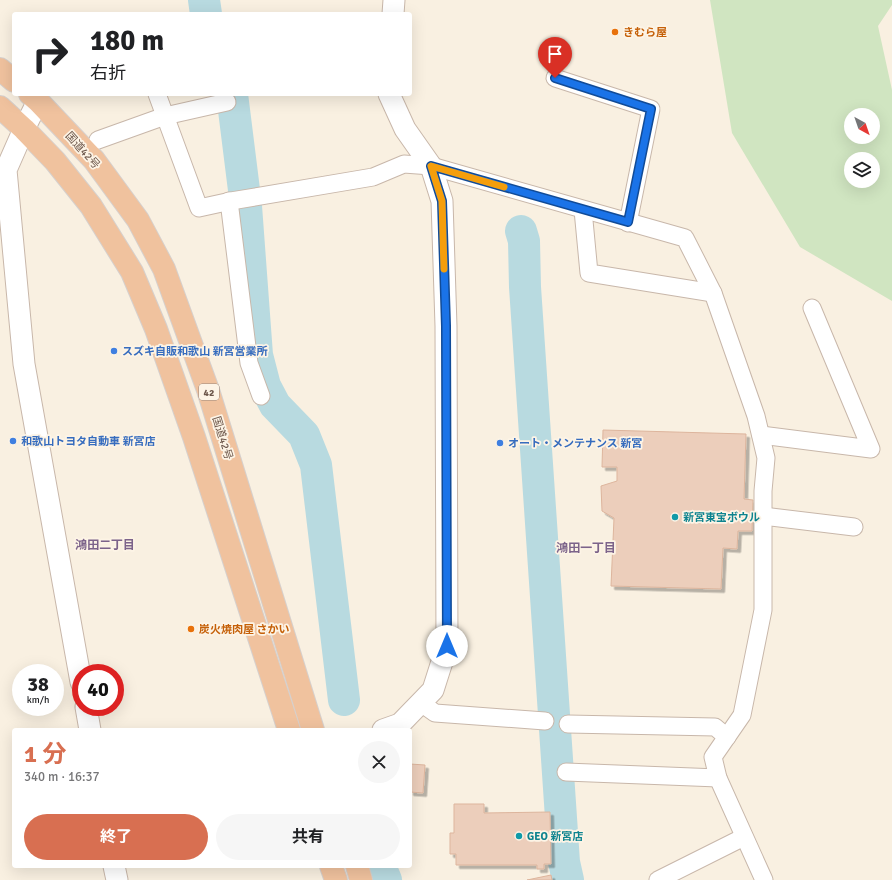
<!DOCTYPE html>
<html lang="ja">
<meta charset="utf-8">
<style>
body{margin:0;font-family:Signika,"Noto Sans JP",sans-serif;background:#f6f6f6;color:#202124;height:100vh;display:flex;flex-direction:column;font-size:15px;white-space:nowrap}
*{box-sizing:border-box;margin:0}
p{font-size:13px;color:#757577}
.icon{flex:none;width:22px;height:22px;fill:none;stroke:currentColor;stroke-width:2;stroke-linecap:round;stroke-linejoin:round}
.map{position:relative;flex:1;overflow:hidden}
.side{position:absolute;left:12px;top:728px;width:400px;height:140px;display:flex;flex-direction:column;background:#fff;border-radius:4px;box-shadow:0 4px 16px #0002}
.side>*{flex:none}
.banner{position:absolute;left:12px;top:12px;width:400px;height:84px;border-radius:4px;box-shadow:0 4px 16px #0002;background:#fff;color:#202124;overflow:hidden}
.needle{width:26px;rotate:140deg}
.tools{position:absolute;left:844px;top:108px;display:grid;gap:8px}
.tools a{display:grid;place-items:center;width:36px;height:36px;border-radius:50%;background:#fff;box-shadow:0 4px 16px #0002;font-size:20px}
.speed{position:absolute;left:12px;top:664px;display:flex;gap:8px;font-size:20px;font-weight:700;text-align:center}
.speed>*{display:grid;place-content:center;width:52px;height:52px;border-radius:50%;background:#fff;box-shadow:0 4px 16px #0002;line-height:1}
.speed small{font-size:10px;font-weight:400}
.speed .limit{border:6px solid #d22;background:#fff;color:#111}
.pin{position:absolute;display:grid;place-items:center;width:34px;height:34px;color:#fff;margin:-41px -17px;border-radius:50% 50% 50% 0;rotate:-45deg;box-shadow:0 0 4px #0007}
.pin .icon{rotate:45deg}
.me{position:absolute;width:44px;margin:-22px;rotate:0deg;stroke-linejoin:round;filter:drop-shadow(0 0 3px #0008)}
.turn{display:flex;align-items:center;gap:14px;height:84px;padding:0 12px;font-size:18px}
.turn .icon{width:52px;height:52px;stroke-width:2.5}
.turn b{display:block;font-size:28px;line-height:34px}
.round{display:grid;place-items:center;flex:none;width:42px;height:42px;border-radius:21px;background:#f6f6f6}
.headline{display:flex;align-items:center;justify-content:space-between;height:68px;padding:0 12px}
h1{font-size:24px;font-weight:700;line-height:30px;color:#d86f51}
.button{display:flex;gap:8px;margin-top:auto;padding:8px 12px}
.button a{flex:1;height:46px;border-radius:24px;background:#d86f51;color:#fff;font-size:16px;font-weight:700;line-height:46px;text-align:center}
.button a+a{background:#f6f6f6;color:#202124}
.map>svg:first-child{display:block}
.green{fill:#d0e5c1;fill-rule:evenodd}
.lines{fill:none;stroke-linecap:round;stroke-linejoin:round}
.river{stroke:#b8dae0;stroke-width:32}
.building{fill:#eccebb;stroke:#ddb59d;filter:url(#shadow)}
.minor-casing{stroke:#c8b7aa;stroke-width:19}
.tertiary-casing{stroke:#c8b7aa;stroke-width:23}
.trunk-casing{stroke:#d6d0cd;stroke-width:24}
.minor{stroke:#fff;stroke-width:17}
.tertiary{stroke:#fff;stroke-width:21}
.trunk{stroke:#f0c29e;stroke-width:22}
.route-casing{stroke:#114b97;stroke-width:10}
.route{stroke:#1a73e8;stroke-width:7}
.slow{stroke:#f59e0b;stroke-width:7}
.food-dot{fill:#e8710a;stroke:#fdf4e6;stroke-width:1.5}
.shop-dot{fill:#3f7fe0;stroke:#fdf4e6;stroke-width:1.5}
.culture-dot{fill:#0f9aa8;stroke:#fdf4e6;stroke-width:1.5}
.labels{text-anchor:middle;stroke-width:3.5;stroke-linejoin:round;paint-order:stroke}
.shield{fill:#fdf4e6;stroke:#98867a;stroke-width:1}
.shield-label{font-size:10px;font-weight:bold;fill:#6d574b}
.food-label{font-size:11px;font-weight:bold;fill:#c56008;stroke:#fdf4e6;text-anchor:start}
.street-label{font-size:11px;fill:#6d574b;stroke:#fdf4e6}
.shop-label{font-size:11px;font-weight:bold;fill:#366cbe;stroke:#fdf4e6;text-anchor:start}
.culture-label{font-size:11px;font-weight:bold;fill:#0d838f;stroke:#fdf4e6;text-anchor:start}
.neighbourhood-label{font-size:12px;font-weight:bold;fill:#7c638a;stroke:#fdf4e6}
</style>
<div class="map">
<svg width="892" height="880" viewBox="0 0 892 880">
<defs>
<filter id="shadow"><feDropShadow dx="3.5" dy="3.5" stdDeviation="0" flood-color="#0004"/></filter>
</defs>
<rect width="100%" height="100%" fill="#f9f0e1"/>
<path class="green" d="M710,0H892V5L878,26L892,90V301L800,247L732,133ZM851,115H873V137H851ZM851,159H873V181H851Z"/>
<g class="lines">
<g class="river">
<polyline points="204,0 206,14"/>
<polyline points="232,94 246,206 257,355 265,386 275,405 304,435 316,465 344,700"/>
<polyline points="521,231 524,241 525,287 564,862 568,880"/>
<polyline points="380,866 386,880"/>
</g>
</g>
<g class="building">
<polygon points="603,430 746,434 744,499 753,500 752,531 738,531 737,549 723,548 721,589 611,586 614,518 602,511 601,486 617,481 617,467 602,467"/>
<polygon points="410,764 425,765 423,793 410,792"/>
<polygon points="454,804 484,804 484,813 550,812 551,864 544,864 544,869 537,869 537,865 456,865 456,854 450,854 450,833 454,833"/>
<polygon points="551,875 552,880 527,880"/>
</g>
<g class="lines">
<g class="minor-casing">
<g id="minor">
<polyline points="555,78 651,109 628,223"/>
<polyline points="157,94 199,208 231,201 373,177 404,164 431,166 685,238 713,293 756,416 766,458 763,491 763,610 742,715 713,757 718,778 764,880"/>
<polyline points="98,140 165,116 227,102"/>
<polyline points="229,201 249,363 261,396"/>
<polyline points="583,210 589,273 713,293"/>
<polyline points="761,435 871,449 812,308"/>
<polyline points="763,516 854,527"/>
<polyline points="421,703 435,713 545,721"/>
<polyline points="568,724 715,727 727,737"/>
<polyline points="566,772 718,778"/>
<polyline points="658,880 744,837"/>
</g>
</g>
<g class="tertiary-casing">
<g id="tertiary">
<polyline points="393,14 394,0"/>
<polyline points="38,101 24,129 6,170 24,364 81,682"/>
<polyline points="86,707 90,730"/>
<polyline points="383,730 400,724 433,690 447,646 446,326 442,201 431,166 405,129 389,94"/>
<polyline points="114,866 117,880"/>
</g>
</g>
<g class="trunk-casing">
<g id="trunk">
<polyline points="0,69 14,81"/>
<polyline points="30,94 38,101 94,160 138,220 164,269 208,390 313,730"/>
<polyline points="0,107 24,129 55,161 91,206 132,272 156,329 194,437 289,730"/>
<polyline points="331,866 336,880"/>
<polyline points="357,866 361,880"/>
</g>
</g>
<use href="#minor" class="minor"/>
<use href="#tertiary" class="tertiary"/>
<use href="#trunk" class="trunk"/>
</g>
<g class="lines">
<g class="route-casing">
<polyline id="route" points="447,646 446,326 442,201 431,166 628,222 651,109 555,78"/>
</g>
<use href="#route" class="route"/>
<polyline class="slow" points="444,269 442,201 431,166 504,187"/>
</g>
<g class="food-dot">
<circle cx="615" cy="32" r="4"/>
<circle cx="191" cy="629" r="4"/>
</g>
<g class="shop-dot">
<circle cx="114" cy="351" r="4"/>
<circle cx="13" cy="441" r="4"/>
<circle cx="500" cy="443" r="4"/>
</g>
<g class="culture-dot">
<circle cx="675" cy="517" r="4"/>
<circle cx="519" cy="836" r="4"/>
</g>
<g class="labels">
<rect class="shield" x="199" y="384" width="20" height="16" rx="3"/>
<g class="shield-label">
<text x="209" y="396">42</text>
</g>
<g class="food-label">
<text x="623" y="36">きむら屋</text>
<text x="199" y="633">炭火焼肉屋 さかい</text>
</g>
<g class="street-label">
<text transform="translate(83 150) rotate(48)" y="4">国道42号</text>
<text transform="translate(223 438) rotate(73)" y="4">国道42号</text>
</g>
<g class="shop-label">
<text x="122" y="355">スズキ自販和歌山 新宮営業所</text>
<text x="21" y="445">和歌山トヨタ自動車 新宮店</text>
<text x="508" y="447">オート・メンテナンス 新宮</text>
</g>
<g class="culture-label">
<text x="683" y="521">新宮東宝ボウル</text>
<text x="527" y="840">GEO 新宮店</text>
</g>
<g class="neighbourhood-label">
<text x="105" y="549">鴻田二丁目</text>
<text x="586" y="552">鴻田一丁目</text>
</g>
</g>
</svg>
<div class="tools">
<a><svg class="needle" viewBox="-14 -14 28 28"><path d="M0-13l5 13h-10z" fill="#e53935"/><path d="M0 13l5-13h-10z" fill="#757577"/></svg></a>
<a><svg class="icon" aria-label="layers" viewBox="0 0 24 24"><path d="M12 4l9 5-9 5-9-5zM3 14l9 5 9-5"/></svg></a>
</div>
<div class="speed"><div>38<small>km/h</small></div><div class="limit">40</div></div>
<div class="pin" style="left:555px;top:78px;background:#d93025"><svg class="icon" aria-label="arrive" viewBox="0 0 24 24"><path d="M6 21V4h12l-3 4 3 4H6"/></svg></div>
<svg class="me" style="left:447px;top:646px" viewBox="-20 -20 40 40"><circle r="19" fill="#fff"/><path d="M0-13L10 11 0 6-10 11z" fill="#1a73e8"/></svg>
<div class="banner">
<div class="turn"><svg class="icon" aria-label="right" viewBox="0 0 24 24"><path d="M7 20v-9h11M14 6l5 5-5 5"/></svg><div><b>180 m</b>右折</div></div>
</div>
<section class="side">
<div class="headline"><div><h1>1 分</h1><p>340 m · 16:37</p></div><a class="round"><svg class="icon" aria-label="close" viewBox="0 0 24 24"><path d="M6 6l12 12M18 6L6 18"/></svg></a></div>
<div class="button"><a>終了</a><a>共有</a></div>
</section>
</div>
